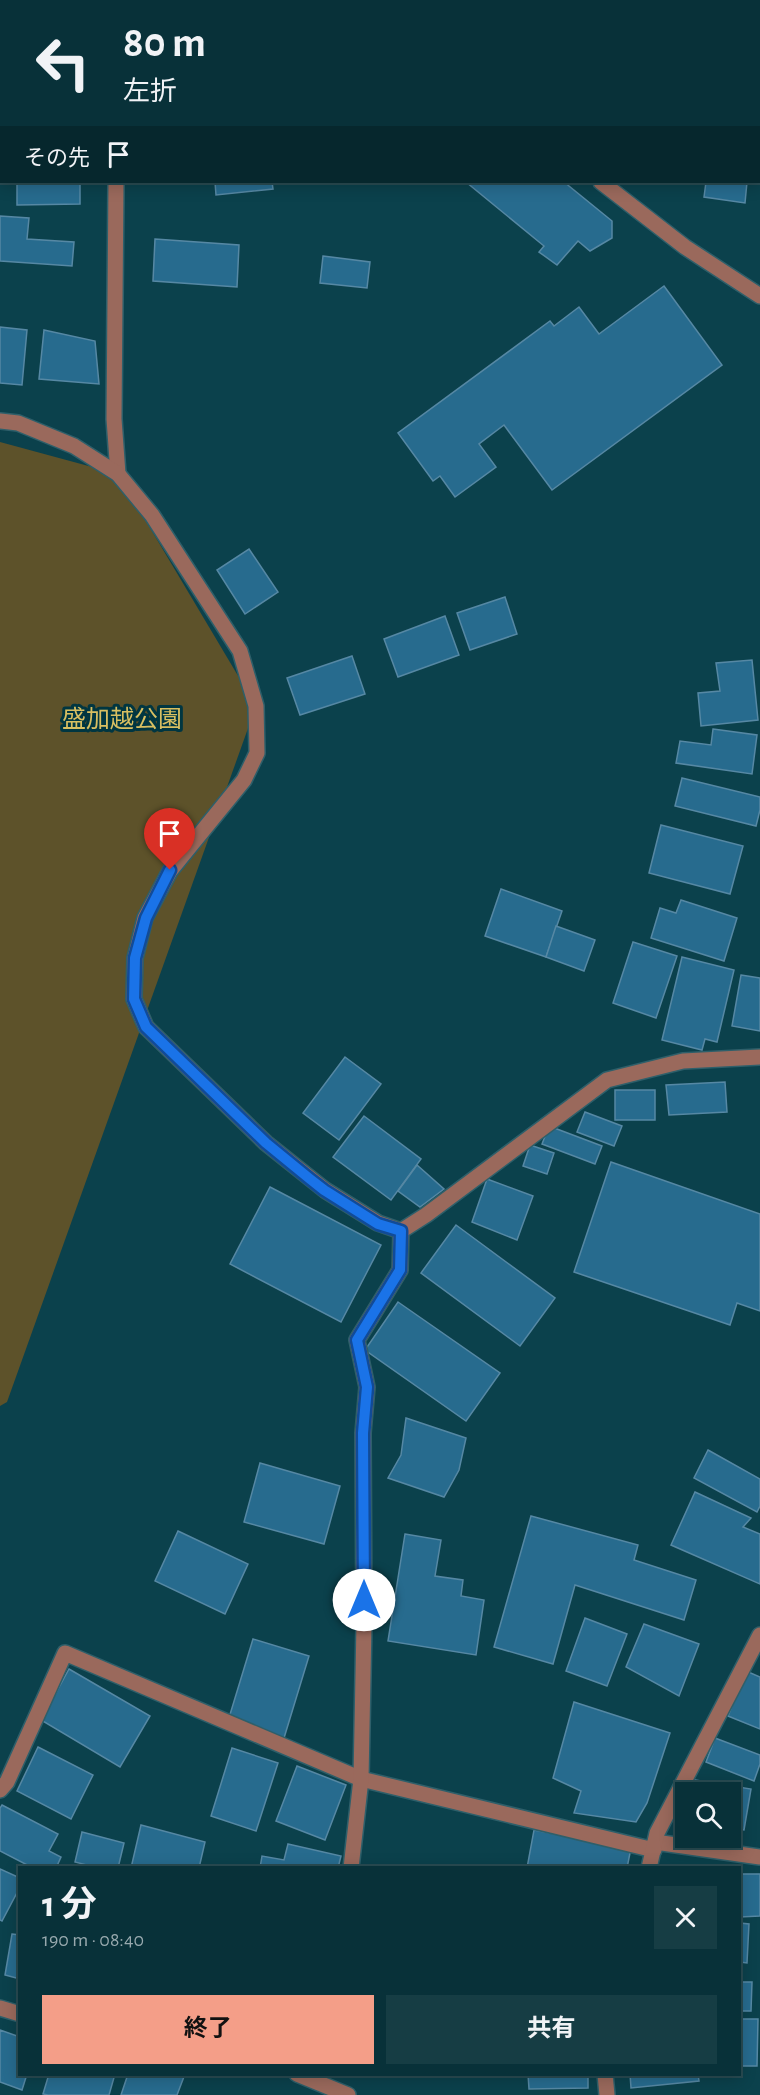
<!DOCTYPE html>
<html lang="ja">
<meta charset="utf-8">
<style>
body{margin:0;font-family:"Alegreya Sans","Noto Sans JP",sans-serif;background:#163d44;color:#f1f3f6;height:100vh;display:flex;flex-direction:column;font-size:22px;white-space:nowrap}
*{box-sizing:border-box;margin:0}
p{font-size:20px;color:#98a9ae}
.icon{flex:none;width:33px;height:33px;fill:none;stroke:currentColor;stroke-width:2;stroke-linecap:round;stroke-linejoin:round}
.map{position:relative;flex:1;overflow:hidden}
.details{position:absolute;left:18px;top:1866px;width:723px;height:210px;display:flex;flex-direction:column;background:#083139;border-radius:0px;box-shadow:0 3px 15px #0003,0 0 0 2px #294c53}
.details>*{flex:none}
.guide{position:absolute;left:0px;top:0px;width:760px;height:183px;box-shadow:0 3px 15px #0003,0 0 0 2px #294c53;background:#083139;color:#f1f3f6;overflow:hidden}
.tools{position:absolute;left:675px;top:1782px;display:grid;gap:12px}
.tools a{display:grid;place-items:center;width:66px;height:66px;border-radius:0px;background:#083139;box-shadow:0 3px 15px #0003,0 0 0 2px #294c53;font-size:30px}
.pin{position:absolute;display:grid;place-items:center;width:51px;height:51px;color:#fff;margin:-62px -26px;border-radius:50% 50% 50% 0;rotate:-45deg;box-shadow:0 0 6px #0007}
.pin .icon{rotate:45deg}
.me{position:absolute;width:66px;margin:-33px;rotate:0deg;stroke-linejoin:round;filter:drop-shadow(0 0 4px #0008)}
.turn{display:flex;align-items:center;gap:21px;height:126px;padding:0 24px;font-size:27px}
.turn .icon{width:78px;height:78px;stroke-width:2.5}
.turn b{display:block;font-size:42px;line-height:51px}
.then{display:flex;align-items:center;height:57px;padding:0 24px;background:#0003;gap:12px;font-size:22px}
.round{display:grid;place-items:center;flex:none;width:63px;height:63px;border-radius:0px;background:#163d44}
.headline{display:flex;align-items:center;justify-content:space-between;height:102px;padding:0 24px}
h1{font-size:36px;font-weight:700;line-height:45px}
.action{display:flex;gap:12px;margin-top:auto;padding:12px 24px}
.action a{flex:1;height:69px;border-radius:0px;background:#f49e88;color:#111;font-size:24px;font-weight:700;line-height:69px;text-align:center}
.action a+a{background:#163d44;color:#f1f3f6}
.map>svg:first-child{display:block}
.green{fill:#5d522a}
.building{fill:#276b8e;stroke:#5688a4;stroke-width:1.5}
.lines{fill:none;stroke-linecap:round;stroke-linejoin:round}
.minor-casing{stroke:#2e5f6a;stroke-width:18}
.minor{stroke:#9a695c;stroke-width:15}
.route-casing{stroke:#114b97;stroke-width:15}
.route{stroke:#1a73e8;stroke-width:10}
.labels{text-anchor:middle;stroke-width:6;stroke-linejoin:round;paint-order:stroke}
.park-label{font-size:24px;fill:#d8bf61;stroke:#003641}
</style>
<div class="map">
<svg width="760" height="2095" viewBox="0 0 760 2095">
<rect width="100%" height="100%" fill="#0b414c"/>
<polygon class="green" points="0,442 118,474 256,706 7,1402 0,1406"/>
<g class="building">
<polygon points="17,182 80,182 80,204 17,205"/>
<polygon points="215,182 272,182 273,189 216,195"/>
<polygon points="466,182 564,182 612,221 612,238 590,251 578,241 557,265 539,252 544,246"/>
<polygon points="706,182 747,182 745,203 704,197"/>
<polygon points="0,216 29,218 27,239 74,242 72,266 0,261"/>
<polygon points="155,239 239,245 237,287 153,281"/>
<polygon points="323,256 370,262 367,288 320,283"/>
<polygon points="664,286 722,365 552,490 504,425 479,444 496,467 455,497 440,476 433,481 398,433 550,321 554,326 579,307 599,334"/>
<polygon points="0,327 27,330 22,385 0,383"/>
<polygon points="44,330 95,341 99,384 39,379"/>
<polygon points="249,549 278,592 245,614 217,570"/>
<polygon points="505,597 517,634 470,650 457,613"/>
<polygon points="445,616 459,655 398,677 384,639"/>
<polygon points="352,656 365,694 300,715 287,678"/>
<polygon points="752,660 758,720 701,726 698,693 720,691 716,663"/>
<polygon points="713,729 757,735 752,774 676,763 680,741 711,745"/>
<polygon points="682,778 760,797 760,810 756,826 675,806"/>
<polygon points="661,825 743,846 730,894 649,873"/>
<polygon points="501,889 562,911 546,957 485,936"/>
<polygon points="681,900 737,918 724,961 651,938 660,908 676,913"/>
<polygon points="556,926 595,940 584,971 546,957"/>
<polygon points="633,942 677,956 656,1018 613,1003"/>
<polygon points="682,957 734,970 717,1042 705,1039 702,1050 662,1040"/>
<polygon points="741,975 760,978 760,1031 732,1026"/>
<polygon points="345,1057 381,1084 339,1140 303,1113"/>
<polygon points="725,1082 727,1112 669,1115 666,1085"/>
<rect x="615" y="1090" width="40" height="30"/>
<polygon points="585,1112 622,1126 614,1146 577,1132"/>
<polygon points="364,1116 421,1159 391,1200 333,1157"/>
<polygon points="549,1126 602,1146 595,1164 542,1144"/>
<polygon points="530,1145 554,1153 547,1174 523,1166"/>
<polygon points="611,1162 760,1214 760,1311 737,1303 730,1325 574,1272"/>
<polygon points="417,1165 444,1189 420,1207 398,1191"/>
<polygon points="487,1179 533,1196 517,1240 472,1222"/>
<polygon points="270,1187 381,1245 341,1322 230,1264"/>
<polygon points="456,1225 555,1298 520,1346 421,1273"/>
<polygon points="398,1302 500,1373 466,1421 365,1350"/>
<polygon points="406,1418 466,1438 459,1470 444,1497 388,1478 401,1455"/>
<polygon points="708,1450 760,1479 760,1506 757,1512 694,1478"/>
<polygon points="260,1463 340,1486 324,1544 244,1522"/>
<polygon points="695,1492 751,1518 743,1527 760,1534 760,1584 671,1545"/>
<polygon points="531,1516 638,1545 634,1560 696,1580 684,1620 575,1585 553,1664 494,1647"/>
<polygon points="178,1531 248,1564 225,1614 155,1581"/>
<polygon points="405,1534 441,1540 435,1576 463,1580 461,1596 484,1600 476,1655 388,1641"/>
<polygon points="585,1618 627,1634 607,1686 566,1671"/>
<polygon points="644,1624 699,1644 679,1696 626,1667"/>
<polygon points="253,1639 309,1656 284,1738 228,1721"/>
<polygon points="69,1669 150,1716 120,1767 41,1720"/>
<polygon points="746,1671 760,1677 760,1729 728,1716"/>
<polygon points="574,1702 670,1733 647,1803 636,1822 574,1813 581,1791 553,1778"/>
<polygon points="715,1738 760,1755 760,1764 754,1781 706,1762"/>
<polygon points="38,1747 93,1775 71,1819 17,1791"/>
<polygon points="232,1748 278,1763 256,1831 211,1816"/>
<polygon points="297,1766 346,1785 325,1840 276,1821"/>
<polygon points="695,1780 751,1789 744,1830 730,1828 730,1792 693,1792"/>
<polygon points="2,1805 58,1834 49,1851 61,1857 56,1868 33,1868 0,1851 0,1808"/>
<polygon points="141,1825 205,1842 199,1868 131,1868"/>
<polygon points="534,1830 631,1848 627,1868 527,1868"/>
<polygon points="82,1832 124,1843 118,1868 98,1868 75,1862"/>
<polygon points="288,1844 341,1856 338,1868 260,1868 262,1856 284,1860"/>
<polygon points="0,1869 20,1878 20,1887 2,1921 0,1920"/>
<polygon points="740,1874 760,1874 760,1916 740,1917"/>
<polygon points="740,1923 749,1924 747,1963 740,1962"/>
<polygon points="12,1934 20,1935 20,1979 5,1975"/>
<polygon points="740,1982 752,1982 751,2011 740,2011"/>
<polygon points="740,2019 758,2019 757,2066 740,2066"/>
<polygon points="0,2030 20,2037 20,2074 27,2074 22,2090 0,2082"/>
<polygon points="49,2074 115,2074 109,2095 48,2095 43,2094"/>
<polygon points="128,2074 185,2074 177,2095 121,2095"/>
<polygon points="528,2074 588,2074 588,2088 529,2089"/>
<polygon points="630,2074 698,2074 699,2081 631,2088"/>
</g>
<g class="lines">
<g class="minor-casing">
<g id="minor">
<polyline points="340,0 342,2"/>
<polyline points="111,2 111,0"/>
<polyline points="116,182 114,419 118,474"/>
<polyline points="601,182 685,247 760,296"/>
<polyline points="0,421 18,423 74,446 118,474 152,515 240,651 256,706 257,753 244,780 170,871 145,918 135,958 134,999 146,1027 266,1143 325,1190 378,1223 401,1231"/>
<polyline points="401,1231 426,1215 607,1080 683,1061 760,1057"/>
<polyline points="0,1790 7,1782 65,1653 361,1779 654,1850"/>
<polyline points="655,1842 760,1857"/>
<polyline points="351,1868 361,1779 364,1624 363,1433 367,1387 357,1340 400,1270 401,1231"/>
<polyline points="649,1868 657,1833 760,1635"/>
<polyline points="0,2008 20,2014"/>
<polyline points="297,2074 348,2095"/>
<polyline points="605,2074 607,2095"/>
</g>
</g>
<use href="#minor" class="minor"/>
</g>
<g class="lines">
<g class="route-casing">
<polyline id="route" points="170,870 146,918 135,958 134,999 146,1027 266,1143 310,1179 324,1190 378,1224 401,1231 400,1270 357,1340 367,1387 363,1433 364,1600"/>
</g>
<use href="#route" class="route"/>
</g>
<g class="labels">
<g class="park-label">
<text x="122" y="727">盛加越公園</text>
</g>
</g>
</svg>
<div class="tools">
<a><svg class="icon" aria-label="search" viewBox="0 0 24 24"><circle cx="10" cy="10" r="6"/><path d="M15 15l6 6"/></svg></a>
</div>
<div class="pin" style="left:170px;top:870px;background:#d93025"><svg class="icon" aria-label="arrive" viewBox="0 0 24 24"><path d="M6 21V4h12l-3 4 3 4H6"/></svg></div>
<svg class="me" style="left:364px;top:1600px" viewBox="-20 -20 40 40"><circle r="19" fill="#fff"/><path d="M0-13L10 11 0 6-10 11z" fill="#1a73e8"/></svg>
<div class="guide">
<div class="turn"><svg class="icon" aria-label="left" viewBox="0 0 24 24"><path d="M17 20v-9H6M10 6l-5 5 5 5"/></svg><div><b>80 m</b>左折</div></div>
<div class="then">その先<svg class="icon" aria-label="arrive" viewBox="0 0 24 24"><path d="M6 21V4h12l-3 4 3 4H6"/></svg></div>
</div>
<section class="details">
<div class="headline"><div><h1>1 分</h1><p>190 m · 08:40</p></div><a class="round"><svg class="icon" aria-label="close" viewBox="0 0 24 24"><path d="M6 6l12 12M18 6L6 18"/></svg></a></div>
<div class="action"><a>終了</a><a>共有</a></div>
</section>
</div>
